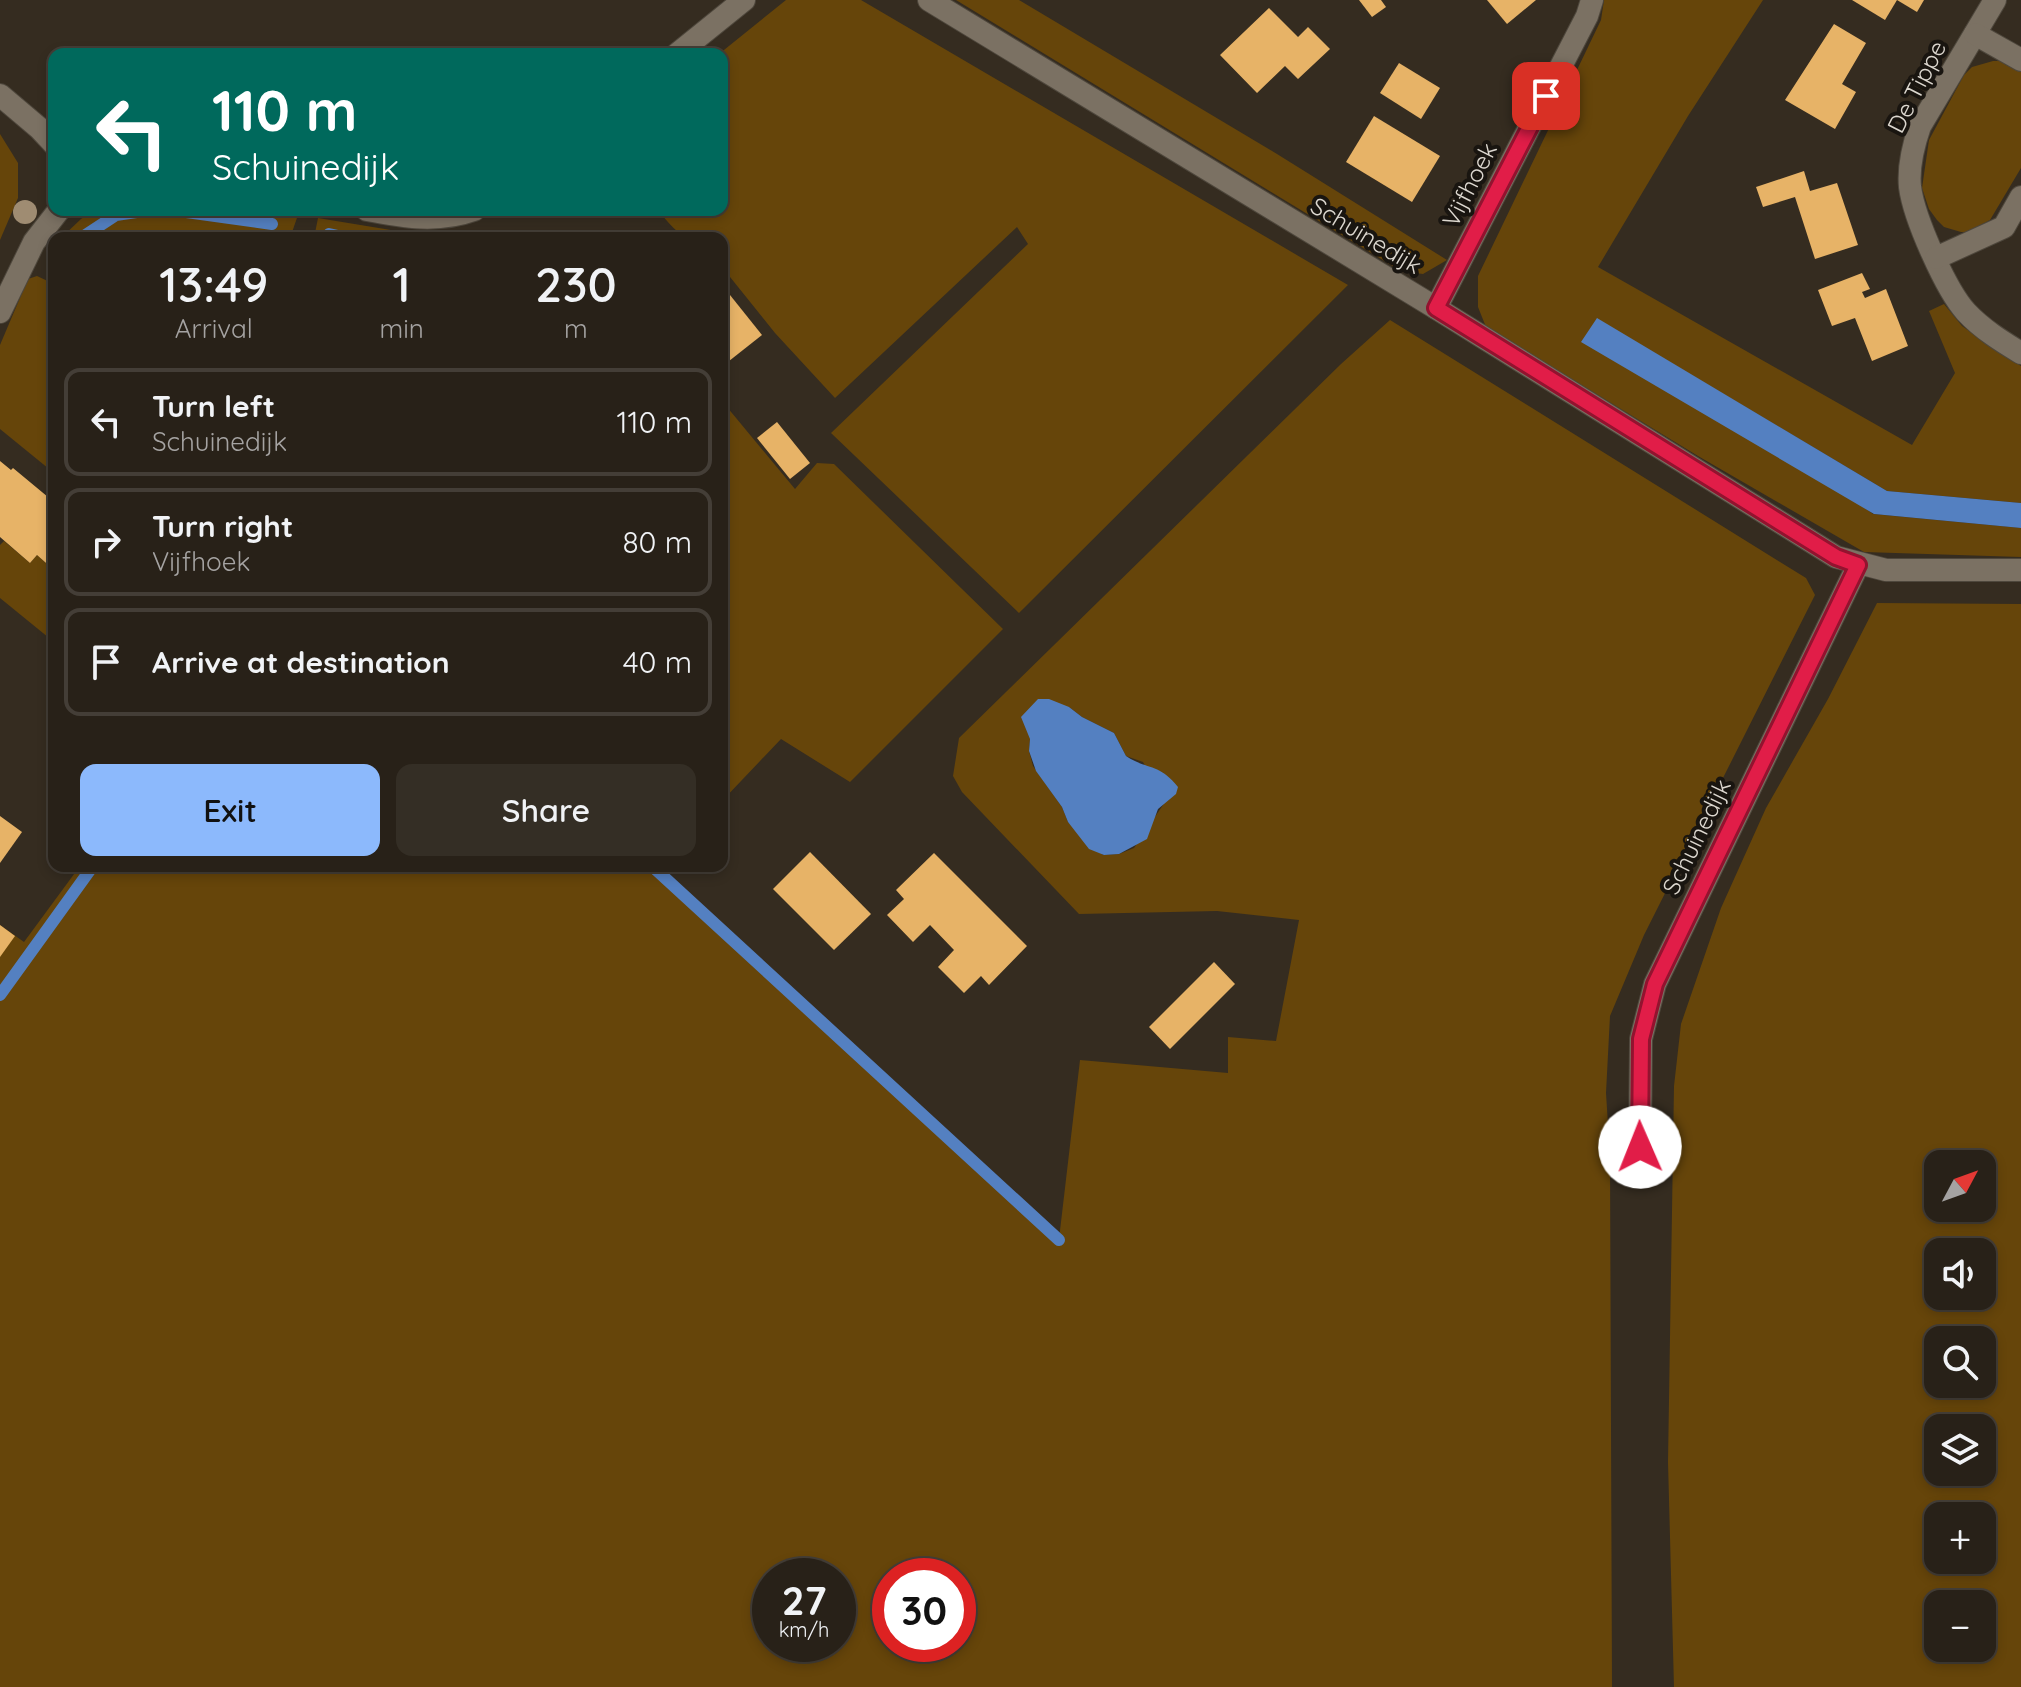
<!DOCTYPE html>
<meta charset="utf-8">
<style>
body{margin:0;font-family:Quicksand,sans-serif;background:#342e25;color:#f1f3f6;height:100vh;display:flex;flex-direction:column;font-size:30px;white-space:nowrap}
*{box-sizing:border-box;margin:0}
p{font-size:26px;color:#a5a3a2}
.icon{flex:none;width:44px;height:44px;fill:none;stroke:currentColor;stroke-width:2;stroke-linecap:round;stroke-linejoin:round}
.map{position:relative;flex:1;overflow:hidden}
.details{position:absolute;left:48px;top:232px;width:680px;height:640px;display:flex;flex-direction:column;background:#282118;border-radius:16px;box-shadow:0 4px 12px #0003,0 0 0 2px #443e37}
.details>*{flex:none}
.guide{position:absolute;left:48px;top:48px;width:680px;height:168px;border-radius:16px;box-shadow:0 4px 12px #0003,0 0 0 2px #443e37;background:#00695c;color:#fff;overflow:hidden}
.needle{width:52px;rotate:49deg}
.tools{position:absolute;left:1924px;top:1150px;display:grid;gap:16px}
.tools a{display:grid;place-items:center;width:72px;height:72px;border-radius:16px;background:#282118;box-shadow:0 4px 12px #0003,0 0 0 2px #443e37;font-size:40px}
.speed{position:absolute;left:752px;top:1558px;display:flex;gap:16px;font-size:40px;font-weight:700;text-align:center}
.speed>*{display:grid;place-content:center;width:104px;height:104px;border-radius:50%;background:#282118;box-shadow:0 4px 12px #0003,0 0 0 2px #443e37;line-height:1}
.speed small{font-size:20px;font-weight:400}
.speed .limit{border:12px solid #d22;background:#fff;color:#111}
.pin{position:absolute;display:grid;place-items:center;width:68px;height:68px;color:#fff;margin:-34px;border-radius:16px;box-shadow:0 4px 12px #0006}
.me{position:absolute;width:88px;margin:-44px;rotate:359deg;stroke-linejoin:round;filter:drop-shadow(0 0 6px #0008)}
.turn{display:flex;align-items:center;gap:28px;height:168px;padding:0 32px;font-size:36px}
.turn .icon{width:104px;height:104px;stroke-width:2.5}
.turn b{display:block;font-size:56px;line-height:68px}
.eta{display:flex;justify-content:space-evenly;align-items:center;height:136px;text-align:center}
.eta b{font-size:48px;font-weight:600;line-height:56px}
.button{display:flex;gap:16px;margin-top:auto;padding:16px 32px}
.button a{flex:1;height:92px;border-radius:16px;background:#8cb9fc;color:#111;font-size:32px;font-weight:600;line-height:92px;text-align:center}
.button a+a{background:#342e25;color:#f1f3f6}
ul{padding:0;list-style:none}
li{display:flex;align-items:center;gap:24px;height:108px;margin:0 16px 12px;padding:0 16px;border:4px solid #443e37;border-radius:16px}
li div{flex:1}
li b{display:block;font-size:30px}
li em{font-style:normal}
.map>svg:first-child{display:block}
.green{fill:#66450a;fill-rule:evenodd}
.water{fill:#5480c1}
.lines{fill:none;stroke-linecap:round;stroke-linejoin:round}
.stream{stroke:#5480c1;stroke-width:12}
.building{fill:#e7b367}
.minor-casing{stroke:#4e473c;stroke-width:24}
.minor{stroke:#7b7163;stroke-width:22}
.tree{fill:#9f8c72}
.route-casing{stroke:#92132f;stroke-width:20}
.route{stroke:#e11d48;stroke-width:14}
.labels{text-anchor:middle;stroke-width:8;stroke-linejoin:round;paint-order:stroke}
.street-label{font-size:24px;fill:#dcd7cf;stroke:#191510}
</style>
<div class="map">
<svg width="2021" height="1687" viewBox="0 0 2021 1687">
<rect width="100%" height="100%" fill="#352c20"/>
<g class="green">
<path d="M786,0H861L1348,285L1019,613L831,433L1028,244L1017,227L835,398L775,333L722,267V238C683,238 683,241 658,210H722V54H719Z"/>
<polygon points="956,0 1019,0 1277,154 1447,260 1423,274 1401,271"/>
<polygon points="1604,0 1763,0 1688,116 1598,267 1912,445 1955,373 1929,311 1944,304 1962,326 2021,366 2021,503 1887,491 1597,319 1873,514 2021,528 2021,557 1864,552 1698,456 1486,327 1478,307 1478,276 1601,20"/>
<polygon points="1993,61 2004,61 2021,70 2021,168 1990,220 1967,232 1961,232 1944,227 1937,220 1929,209 1922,188 1929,140 1964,75 1972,67"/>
<polygon points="0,134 18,163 18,198 0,240"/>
<polygon points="95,210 278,210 298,215 290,238 61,238 81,219"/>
<polygon points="318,218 409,233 409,238 314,238"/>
<polygon points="37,276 54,284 54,473 0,429 0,345 28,279"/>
<path d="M1390,320L1806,578L1815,595L1644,935L1610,1016L1606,1093L1610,1156L1612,1687H0V925L24,942L80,866H660L657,870L1059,1239L1080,1060L1228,1073V1037L1276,1041L1299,920L1217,911L1079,914L962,792L953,776L959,738L1341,364ZM1069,707L1082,717L1114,733L1126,756L1143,762L1165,802L1134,848L1119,854L1103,855L1068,822L1062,807L1033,766L1029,751L1030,739ZM770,1576H838V1644H770ZM890,1576H958V1644H890Z"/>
<polygon points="722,401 795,489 817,463 834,464 1003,629 850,782 781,739 722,801"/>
<polygon points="4,541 30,563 37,555 54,570 54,642 0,598 0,545"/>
<path d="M1877,603L2021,604V1687H1674L1668,1462L1674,1086L1681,1024L1721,908L1766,808L1828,699ZM1938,1164H1982V1208H1938ZM1938,1252H1982V1296H1938ZM1938,1340H1982V1384H1938ZM1938,1428H1982V1472H1938ZM1938,1516H1982V1560H1938ZM1938,1604H1982V1648H1938Z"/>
</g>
<g class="water">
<polygon points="1597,318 1887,491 2021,503 2021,528 1874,514 1581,342"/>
<path d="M1038,699H1049L1069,707L1082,717L1114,733L1126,756C1147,770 1159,763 1178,787L1176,794L1158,809L1147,839L1119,854L1104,855L1089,849L1068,822L1062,807L1036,771L1029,751L1030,739L1021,717Z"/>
</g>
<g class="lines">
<g class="stream">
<polyline points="172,210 272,224"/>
<polyline points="329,234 347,238"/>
<polyline points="81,238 116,215 150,210"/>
<polyline points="652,866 1059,1240"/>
<polyline points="0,995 93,866"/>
</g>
</g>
<g class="building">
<polygon points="1359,0 1381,0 1386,7 1372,17"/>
<polygon points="1487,0 1536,0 1507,24"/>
<polygon points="1852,0 1897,0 1885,20"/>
<polygon points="1897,0 1924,0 1917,12"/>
<polygon points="1269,8 1298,37 1308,27 1330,49 1298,79 1285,66 1257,93 1220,55"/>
<polygon points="1834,24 1866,43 1842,84 1856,92 1835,129 1785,100"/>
<polygon points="1399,63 1440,88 1421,119 1380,93"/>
<polygon points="1374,116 1440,156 1412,202 1346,162"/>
<polygon points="1804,171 1810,191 1837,183 1858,245 1815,259 1795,197 1763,207 1756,187"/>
<polygon points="1862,273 1870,289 1862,292 1865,298 1886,289 1908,346 1872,361 1855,318 1832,326 1818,290"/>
<polygon points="722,285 762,335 724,365 722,362"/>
<polygon points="777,422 810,463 790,479 757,438"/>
<polygon points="0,461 11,470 13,468 54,502 54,570 37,555 30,563 0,537"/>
<polygon points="0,816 22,832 0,863"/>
<polygon points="810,852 871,914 834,950 773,889"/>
<polygon points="934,853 1027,946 989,985 981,976 964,993 938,967 954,950 930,925 913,942 887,915 904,899 896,890"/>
<polygon points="0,925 15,936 0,957"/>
<polygon points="1214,962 1235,984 1170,1049 1149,1027"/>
</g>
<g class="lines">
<g class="minor-casing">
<g id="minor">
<polyline points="929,0 1436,308 1836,557 1886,570 2021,570"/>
<path d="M1995,0L1920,126C1913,146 1908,166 1910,187C1914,218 1946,290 1966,312C1982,329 2001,341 2021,353"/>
<polyline points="1975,34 2021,60"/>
<polyline points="677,54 744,0"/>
<polyline points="0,95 39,128 54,144"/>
<path d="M367,210C403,217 438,223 474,210"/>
<polyline points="1936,258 2004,227 2021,197"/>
<polyline points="1436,308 1587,16 1592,0"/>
<polyline points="0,312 34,242 59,210"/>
<polyline points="1640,1147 1641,1039 1655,984 1858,565"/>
</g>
</g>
<use href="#minor" class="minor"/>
</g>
<circle class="tree" cx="25" cy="212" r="12"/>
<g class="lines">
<g class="route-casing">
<polyline id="route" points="1546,96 1436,308 1836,557 1858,565 1655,984 1641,1039 1640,1147"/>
</g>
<use href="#route" class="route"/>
</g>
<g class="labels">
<g class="street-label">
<text transform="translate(1917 87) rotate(-63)" y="8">De Tippe</text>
<text transform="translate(1470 185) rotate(-63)" y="8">Vijfhoek</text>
<text transform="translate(1366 236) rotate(31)" y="8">Schuinedijk</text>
<text transform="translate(1697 837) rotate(-64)" y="8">Schuinedijk</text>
</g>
</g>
</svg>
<div class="tools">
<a><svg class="needle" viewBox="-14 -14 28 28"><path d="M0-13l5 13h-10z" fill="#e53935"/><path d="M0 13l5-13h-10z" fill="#a5a3a2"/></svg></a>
<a><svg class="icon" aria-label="sound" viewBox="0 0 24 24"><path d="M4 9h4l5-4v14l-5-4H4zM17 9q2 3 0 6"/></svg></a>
<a><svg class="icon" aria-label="search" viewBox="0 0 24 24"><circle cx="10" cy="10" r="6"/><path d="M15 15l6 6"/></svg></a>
<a><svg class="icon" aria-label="layers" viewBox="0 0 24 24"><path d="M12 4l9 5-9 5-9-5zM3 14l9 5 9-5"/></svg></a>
<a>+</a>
<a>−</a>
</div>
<div class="speed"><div>27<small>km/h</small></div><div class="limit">30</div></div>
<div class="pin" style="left:1546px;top:96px;background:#d93025"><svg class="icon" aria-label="arrive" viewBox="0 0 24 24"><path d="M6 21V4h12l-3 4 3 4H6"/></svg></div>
<svg class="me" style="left:1640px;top:1147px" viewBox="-20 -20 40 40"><circle r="19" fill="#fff"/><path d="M0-13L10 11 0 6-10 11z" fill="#e11d48"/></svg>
<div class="guide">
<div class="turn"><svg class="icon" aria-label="left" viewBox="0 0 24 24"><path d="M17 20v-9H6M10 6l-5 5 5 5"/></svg><div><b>110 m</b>Schuinedijk</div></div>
</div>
<section class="details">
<div class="eta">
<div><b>13:49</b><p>Arrival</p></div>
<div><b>1</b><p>min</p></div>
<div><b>230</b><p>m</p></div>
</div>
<ul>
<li><svg class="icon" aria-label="left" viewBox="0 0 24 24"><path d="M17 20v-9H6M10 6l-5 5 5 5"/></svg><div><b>Turn left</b><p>Schuinedijk</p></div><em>110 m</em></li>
<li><svg class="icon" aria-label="right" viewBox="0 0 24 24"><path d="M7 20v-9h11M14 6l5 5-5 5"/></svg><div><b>Turn right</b><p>Vijfhoek</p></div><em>80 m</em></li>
<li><svg class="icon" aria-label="arrive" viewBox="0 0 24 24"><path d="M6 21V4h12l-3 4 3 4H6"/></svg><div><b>Arrive at destination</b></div><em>40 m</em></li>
</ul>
<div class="button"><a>Exit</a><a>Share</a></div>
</section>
</div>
